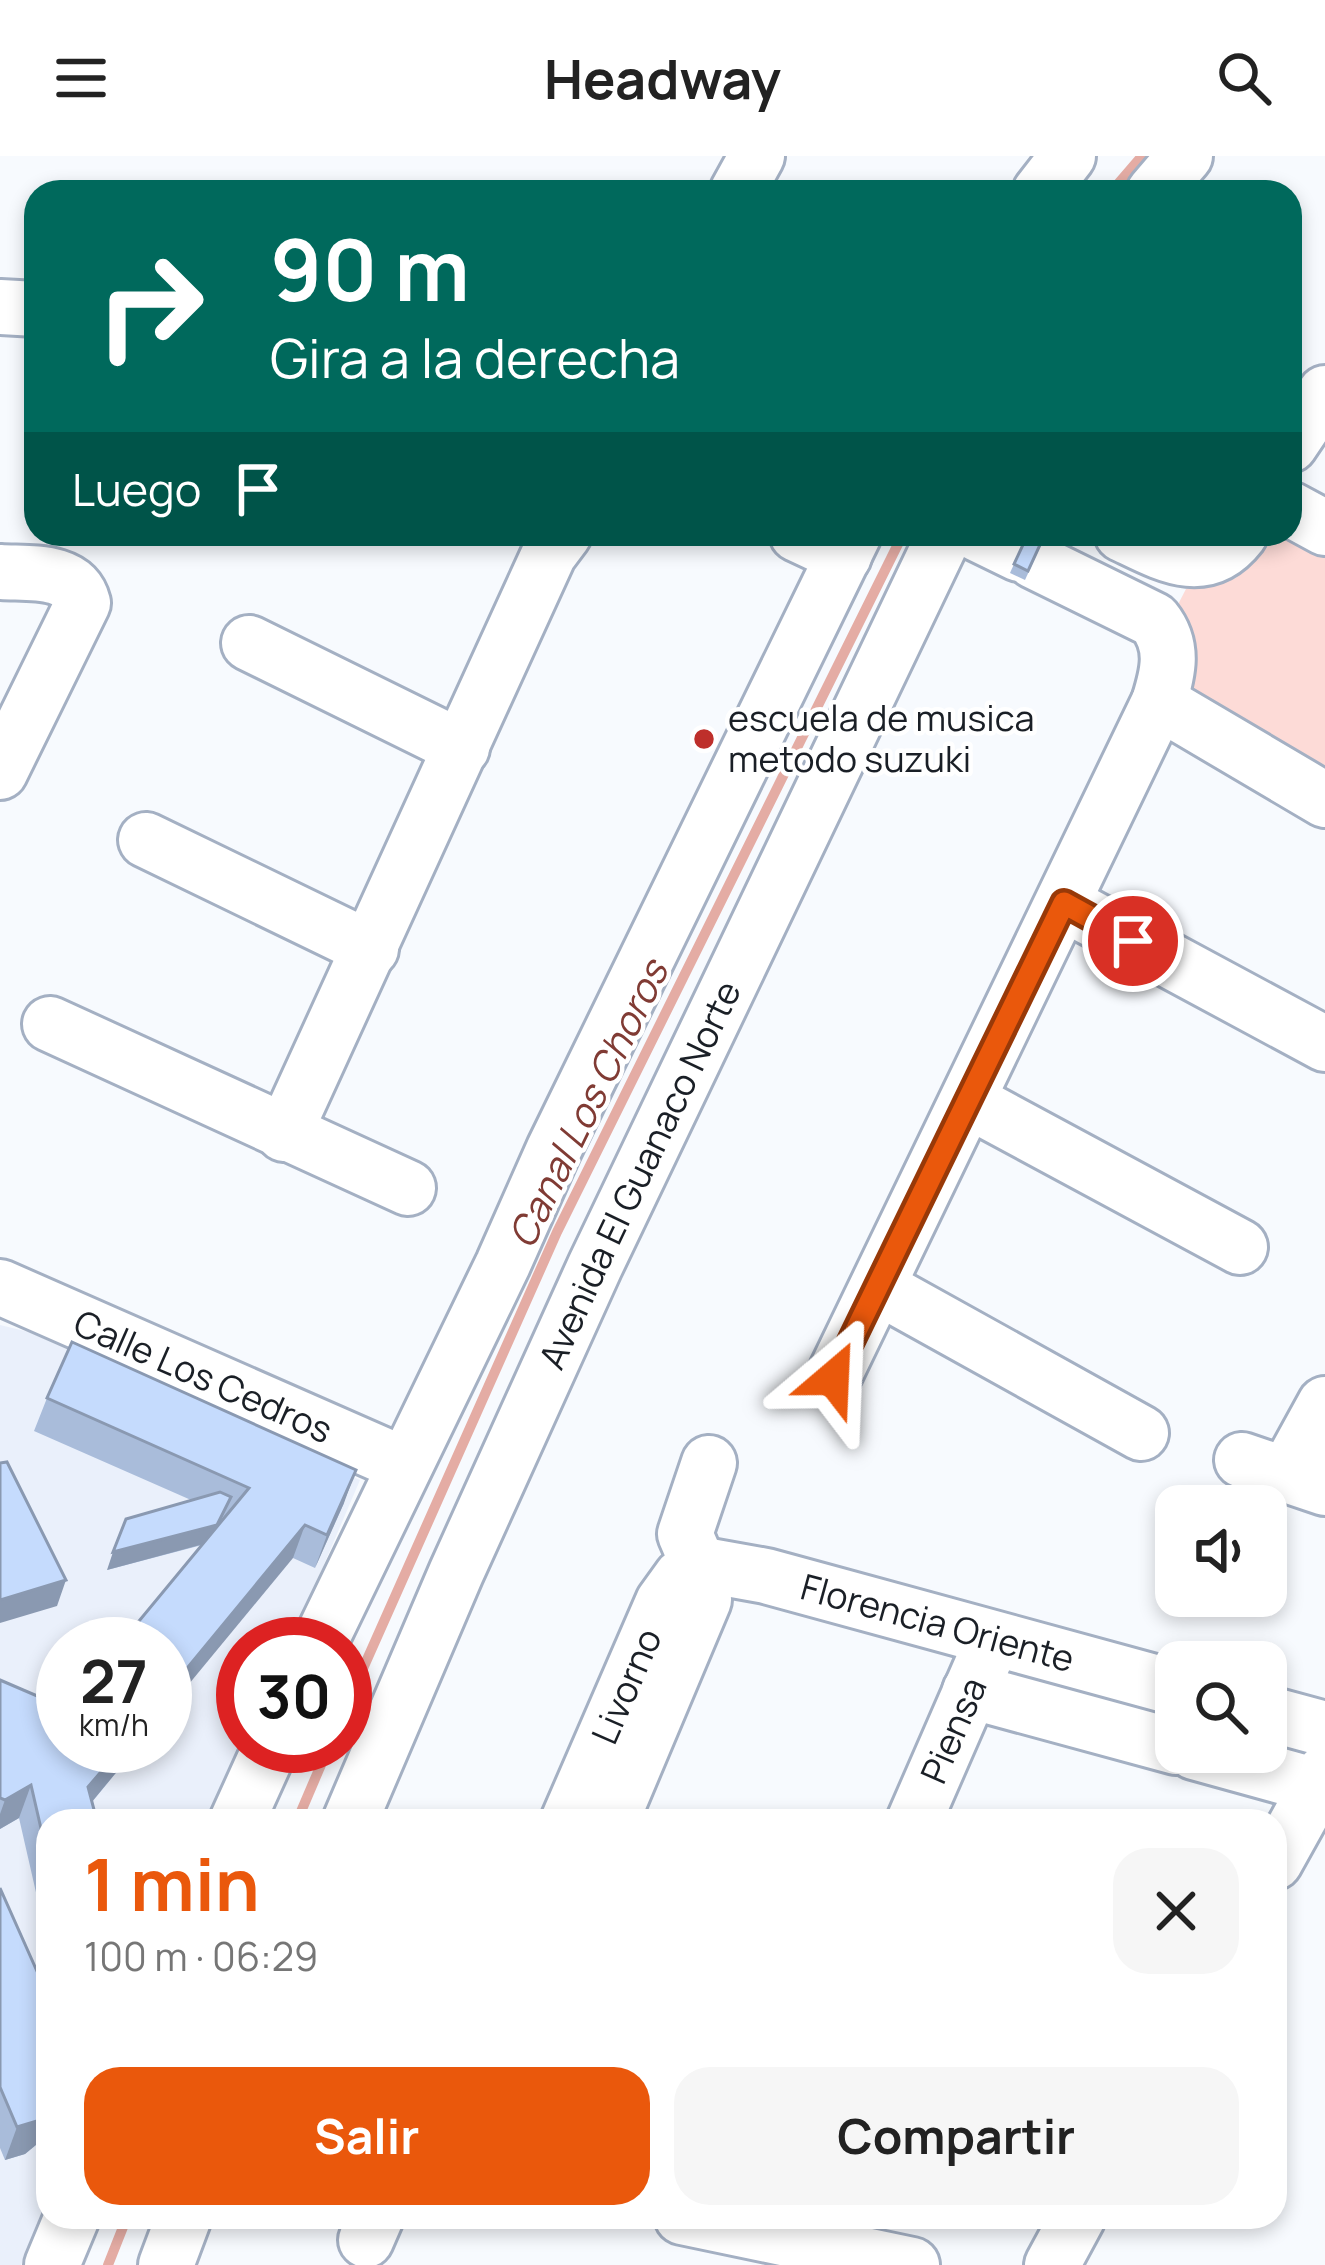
<!DOCTYPE html>
<html lang="es">
<meta charset="utf-8">
<style>
body{margin:0;font-family:Manrope,sans-serif;background:#f6f6f6;color:#222;height:100vh;display:flex;flex-direction:column;font-size:45px;white-space:nowrap}
*{box-sizing:border-box;margin:0}
p{font-size:39px;color:#767676}
.icon{flex:none;width:66px;height:66px;fill:none;stroke:currentColor;stroke-width:2;stroke-linecap:round;stroke-linejoin:round}
.map{position:relative;flex:1;overflow:hidden}
.side{position:absolute;left:36px;top:1653px;width:1251px;height:420px;display:flex;flex-direction:column;background:#fff;border-radius:36px;box-shadow:0 6px 18px #0003}
.side>*{flex:none}
.hud{position:absolute;left:24px;top:24px;width:1278px;height:366px;border-radius:36px;box-shadow:0 6px 18px #0003;background:#00695c;color:#fff;overflow:hidden}
.controls{position:absolute;left:1155px;top:1329px;display:grid;gap:24px}
.controls a{display:grid;place-items:center;width:132px;height:132px;border-radius:24px;background:#fff;box-shadow:0 6px 18px #0003;font-size:60px}
.speed{position:absolute;left:36px;top:1461px;display:flex;gap:24px;font-size:60px;font-weight:700;text-align:center}
.speed>*{display:grid;place-content:center;width:156px;height:156px;border-radius:50%;background:#fff;box-shadow:0 6px 18px #0003;line-height:1}
.speed small{font-size:30px;font-weight:400}
.speed .limit{border:18px solid #d22;background:#fff;color:#111}
.pin{position:absolute;display:grid;place-items:center;width:102px;height:102px;color:#fff;margin:-51px;border:6px solid #fff;border-radius:50%;box-shadow:0 3px 12px #0007}
.me{position:absolute;width:132px;margin:-66px;rotate:26deg;stroke-linejoin:round;filter:drop-shadow(0 0 9px #0008)}
.turn{display:flex;align-items:center;gap:42px;height:252px;padding:0 48px;font-size:54px}
.turn .icon{width:156px;height:156px;stroke-width:2.5}
.turn b{display:block;font-size:84px;line-height:102px}
.then{display:flex;align-items:center;height:114px;padding:0 48px;background:#0003;gap:24px;font-size:45px}
.round{display:grid;place-items:center;flex:none;width:126px;height:126px;border-radius:36px;background:#f6f6f6}
.head{display:flex;align-items:center;justify-content:space-between;height:204px;padding:0 48px}
h1{font-size:72px;font-weight:700;line-height:90px;color:#ea580c}
.primary-button{display:flex;gap:24px;margin-top:auto;padding:24px 48px}
.primary-button a{flex:1;height:138px;border-radius:36px;background:#ea580c;color:#fff;font-size:48px;font-weight:700;line-height:138px;text-align:center}
.primary-button a+a{background:#f6f6f6;color:#222}
header{display:flex;justify-content:space-between;align-items:center;height:156px;padding:0 48px;background:#fff;font-size:54px;font-weight:700}
.map>svg:first-child{display:block}
.built{fill:#eaf0fb;fill-rule:evenodd}
.green{fill:#fddbd7}
.lines{fill:none;stroke-linecap:round;stroke-linejoin:round}
.stream{stroke:#e4aca4;stroke-width:10}
.minor-casing{stroke:#a4b0c3;stroke-width:60}
.minor{stroke:#fff;stroke-width:54}
.wall{fill:#a9bcda}
.shaded-wall{fill:#8a99b1}
.building{fill:#c5dbfd;stroke:#8a99b1;stroke-width:3}
.route-casing{stroke:#983908;stroke-width:30}
.route{stroke:#ea580c;stroke-width:21}
.poi-dot{fill:#be2f2b;stroke:#fff;stroke-width:4.5}
.labels{text-anchor:middle;stroke-width:9;stroke-linejoin:round;paint-order:stroke}
.poi-label{font-size:36px;fill:#1a1f26;stroke:#fff;text-anchor:start}
.street-label{font-size:36px;fill:#1a1f26;stroke:#fff}
.water-label{font-size:39px;font-style:italic;fill:#803b34;stroke:#fff}
</style>
<header><svg class="icon" aria-label="menu" viewBox="0 0 24 24"><path d="M4 6h16M4 12h16M4 18h16"/></svg>Headway<svg class="icon" aria-label="search" viewBox="0 0 24 24"><circle cx="10" cy="10" r="6"/><path d="M15 15l6 6"/></svg></header>
<div class="map">
<svg width="1325" height="2109" viewBox="0 0 1325 2109">
<rect width="100%" height="100%" fill="#f7fafe"/>
<path class="built" d="M0,1169L29,1176L360,1324L290,1488H243V1590L213,1665H48V2047L21,2109H0ZM63,1488H165V1590H63Z"/>
<polygon class="green" points="1265,378 1290,378 1325,394 1325,625 1188,547 1172,460 1186,433 1236,422"/>
<g class="lines">
<g class="stream">
<polyline points="1111,36 1142,0"/>
<polyline points="345,1553 557,1076 903,378"/>
<polyline points="297,1665 329,1590"/>
<polyline points="108,2109 127,2061"/>
</g>
<g class="minor-casing">
<g id="minor">
<polyline points="737,36 757,0"/>
<polyline points="1040,36 1068,0"/>
<polyline points="1154,36 1185,0"/>
<polyline points="0,151 36,153"/>
<polyline points="1290,289 1325,237"/>
<polyline points="1290,353 1325,372"/>
<polyline points="797,378 844,400"/>
<polyline points="978,378 1019,398"/>
<path d="M1122,378C1164,398 1205,423 1240,378"/>
<path d="M0,416C29,418 74,412 83,447L0,616"/>
<polyline points="249,487 462,592"/>
<polyline points="1159,546 1325,644"/>
<polyline points="146,684 371,793"/>
<polyline points="1063,747 1325,888"/>
<polyline points="50,868 408,1032"/>
<polyline points="969,945 1240,1091"/>
<polyline points="284,978 549,398 564,378"/>
<path id="s1" d="M0,1131L405,1309"/>
<polyline points="878,1131 1141,1277"/>
<path d="M833,1222L1159,546C1168,517 1175,490 1154,464L1034,405"/>
<polyline points="1242,1304 1325,1332"/>
<polyline points="1286,1319 1325,1248"/>
<path id="s2" d="M699,1408L766,1420L1176,1532"/>
<polyline points="319,1488 503,1108 554,993 854,378"/>
<polyline points="970,1535 1176,1591"/>
<polyline points="1266,1557 1325,1573"/>
<polyline points="1194,1596 1317,1630"/>
<polyline points="237,1665 271,1590"/>
<path id="s3" d="M350,1665L456,1417L595,1110L945,378"/>
<path id="s4" d="M568,1665L663,1446L681,1421L699,1408"/>
<polyline points="611,1665 704,1444 703,1420 685,1378 709,1307"/>
<path id="s5" d="M914,1665L985,1502"/>
<polyline points="1275,1706 1325,1616"/>
<polyline points="682,2061 912,2109"/>
<polyline points="366,2084 376,2061"/>
<polyline points="52,2109 72,2061"/>
<polyline points="166,2109 184,2061"/>
<polyline points="1052,2109 1078,2061"/>
</g>
</g>
<use href="#minor" class="minor"/>
</g>
<g class="wall">
<polygon points="743,378 761,378 756,387 742,380"/>
<polygon points="1046,378 1025,424 1010,417 1014,408"/>
<polygon points="47,1242 344,1347 315,1412 293,1402 202,1389 107,1414 191,1344 34,1275"/>
<polygon points="0,1524 63,1590 138,1590 92,1646 48,1665 48,1789 19,1662 0,1673"/>
<polygon points="0,1732 48,1840 48,1979 25,1998 5,2004 0,1992"/>
</g>
<g class="shaded-wall">
<polygon points="356,1314 344,1347 315,1412 327,1379"/>
<polygon points="231,1341 211,1386 107,1414 113,1396"/>
<polygon points="305,1369 293,1402 165,1557 165,1539"/>
<polygon points="66,1424 57,1450 0,1467 0,1444"/>
<polygon points="123,1590 138,1590 76,1665 88,1631"/>
<polygon points="31,1629 19,1662 0,1673 0,1658 5,1644"/>
<polygon points="48,1956 48,1979 25,1998 5,2004 17,1971"/>
</g>
<g class="building">
<polygon points="1028,378 1045,378 1028,415 1014,408"/>
<polygon points="72,1186 356,1314 327,1379 305,1369 165,1539 165,1488 120,1488 249,1332 47,1242"/>
<polygon points="7,1306 66,1424 0,1444 0,1307"/>
<polygon points="220,1336 231,1341 217,1369 113,1396 126,1363"/>
<polygon points="0,1524 63,1551 63,1590 123,1590 88,1631 97,1665 48,1665 48,1703 31,1629 5,1644 0,1642"/>
<polygon points="0,1732 48,1840 48,1956 37,1965 17,1971 0,1931"/>
</g>
<g class="lines">
<g class="route-casing">
<polyline id="route" points="833,1222 1064,747 1133,785"/>
</g>
<use href="#route" class="route"/>
</g>
<circle class="poi-dot" cx="704" cy="583" r="12"/>
<g class="labels">
<g class="poi-label">
<text x="728" y="575">escuela de musica<tspan x="728" dy="41">metodo suzuki</tspan></text>
</g>
<g class="street-label">
<text dy="13" stroke="none"><textPath href="#s3" startOffset="708">Avenida El Guanaco Norte</textPath></text>
<text dy="13" stroke="none"><textPath href="#s1" startOffset="222">Calle Los Cedros</textPath></text>
<text dy="13" stroke="none"><textPath href="#s2" startOffset="246">Florencia Oriente</textPath></text>
<text dy="13" stroke="none"><textPath href="#s4" startOffset="147">Livorno</textPath></text>
<text dy="13" stroke="none"><textPath href="#s5" startOffset="99">Piensa</textPath></text>
</g>
<g class="water-label">
<text transform="translate(588 948) rotate(-64)" y="14">Canal Los Choros</text>
</g>
</g>
</svg>
<div class="controls">
<a><svg class="icon" aria-label="sound" viewBox="0 0 24 24"><path d="M4 9h4l5-4v14l-5-4H4zM17 9q2 3 0 6"/></svg></a>
<a><svg class="icon" aria-label="search" viewBox="0 0 24 24"><circle cx="10" cy="10" r="6"/><path d="M15 15l6 6"/></svg></a>
</div>
<div class="speed"><div>27<small>km/h</small></div><div class="limit">30</div></div>
<div class="pin" style="left:1133px;top:785px;background:#d93025"><svg class="icon" aria-label="arrive" viewBox="0 0 24 24"><path d="M6 21V4h12l-3 4 3 4H6"/></svg></div>
<svg class="me" style="left:833px;top:1222px" viewBox="-20 -20 40 40"><path d="M0-17L14 15 0 8-14 15z" fill="#ea580c" stroke="#fff" stroke-width="4"/></svg>
<div class="hud">
<div class="turn"><svg class="icon" aria-label="right" viewBox="0 0 24 24"><path d="M7 20v-9h11M14 6l5 5-5 5"/></svg><div><b>90 m</b>Gira a la derecha</div></div>
<div class="then">Luego<svg class="icon" aria-label="arrive" viewBox="0 0 24 24"><path d="M6 21V4h12l-3 4 3 4H6"/></svg></div>
</div>
<section class="side">
<div class="head"><div><h1>1 min</h1><p>100 m · 06:29</p></div><a class="round"><svg class="icon" aria-label="close" viewBox="0 0 24 24"><path d="M6 6l12 12M18 6L6 18"/></svg></a></div>
<div class="primary-button"><a>Salir</a><a>Compartir</a></div>
</section>
</div>
